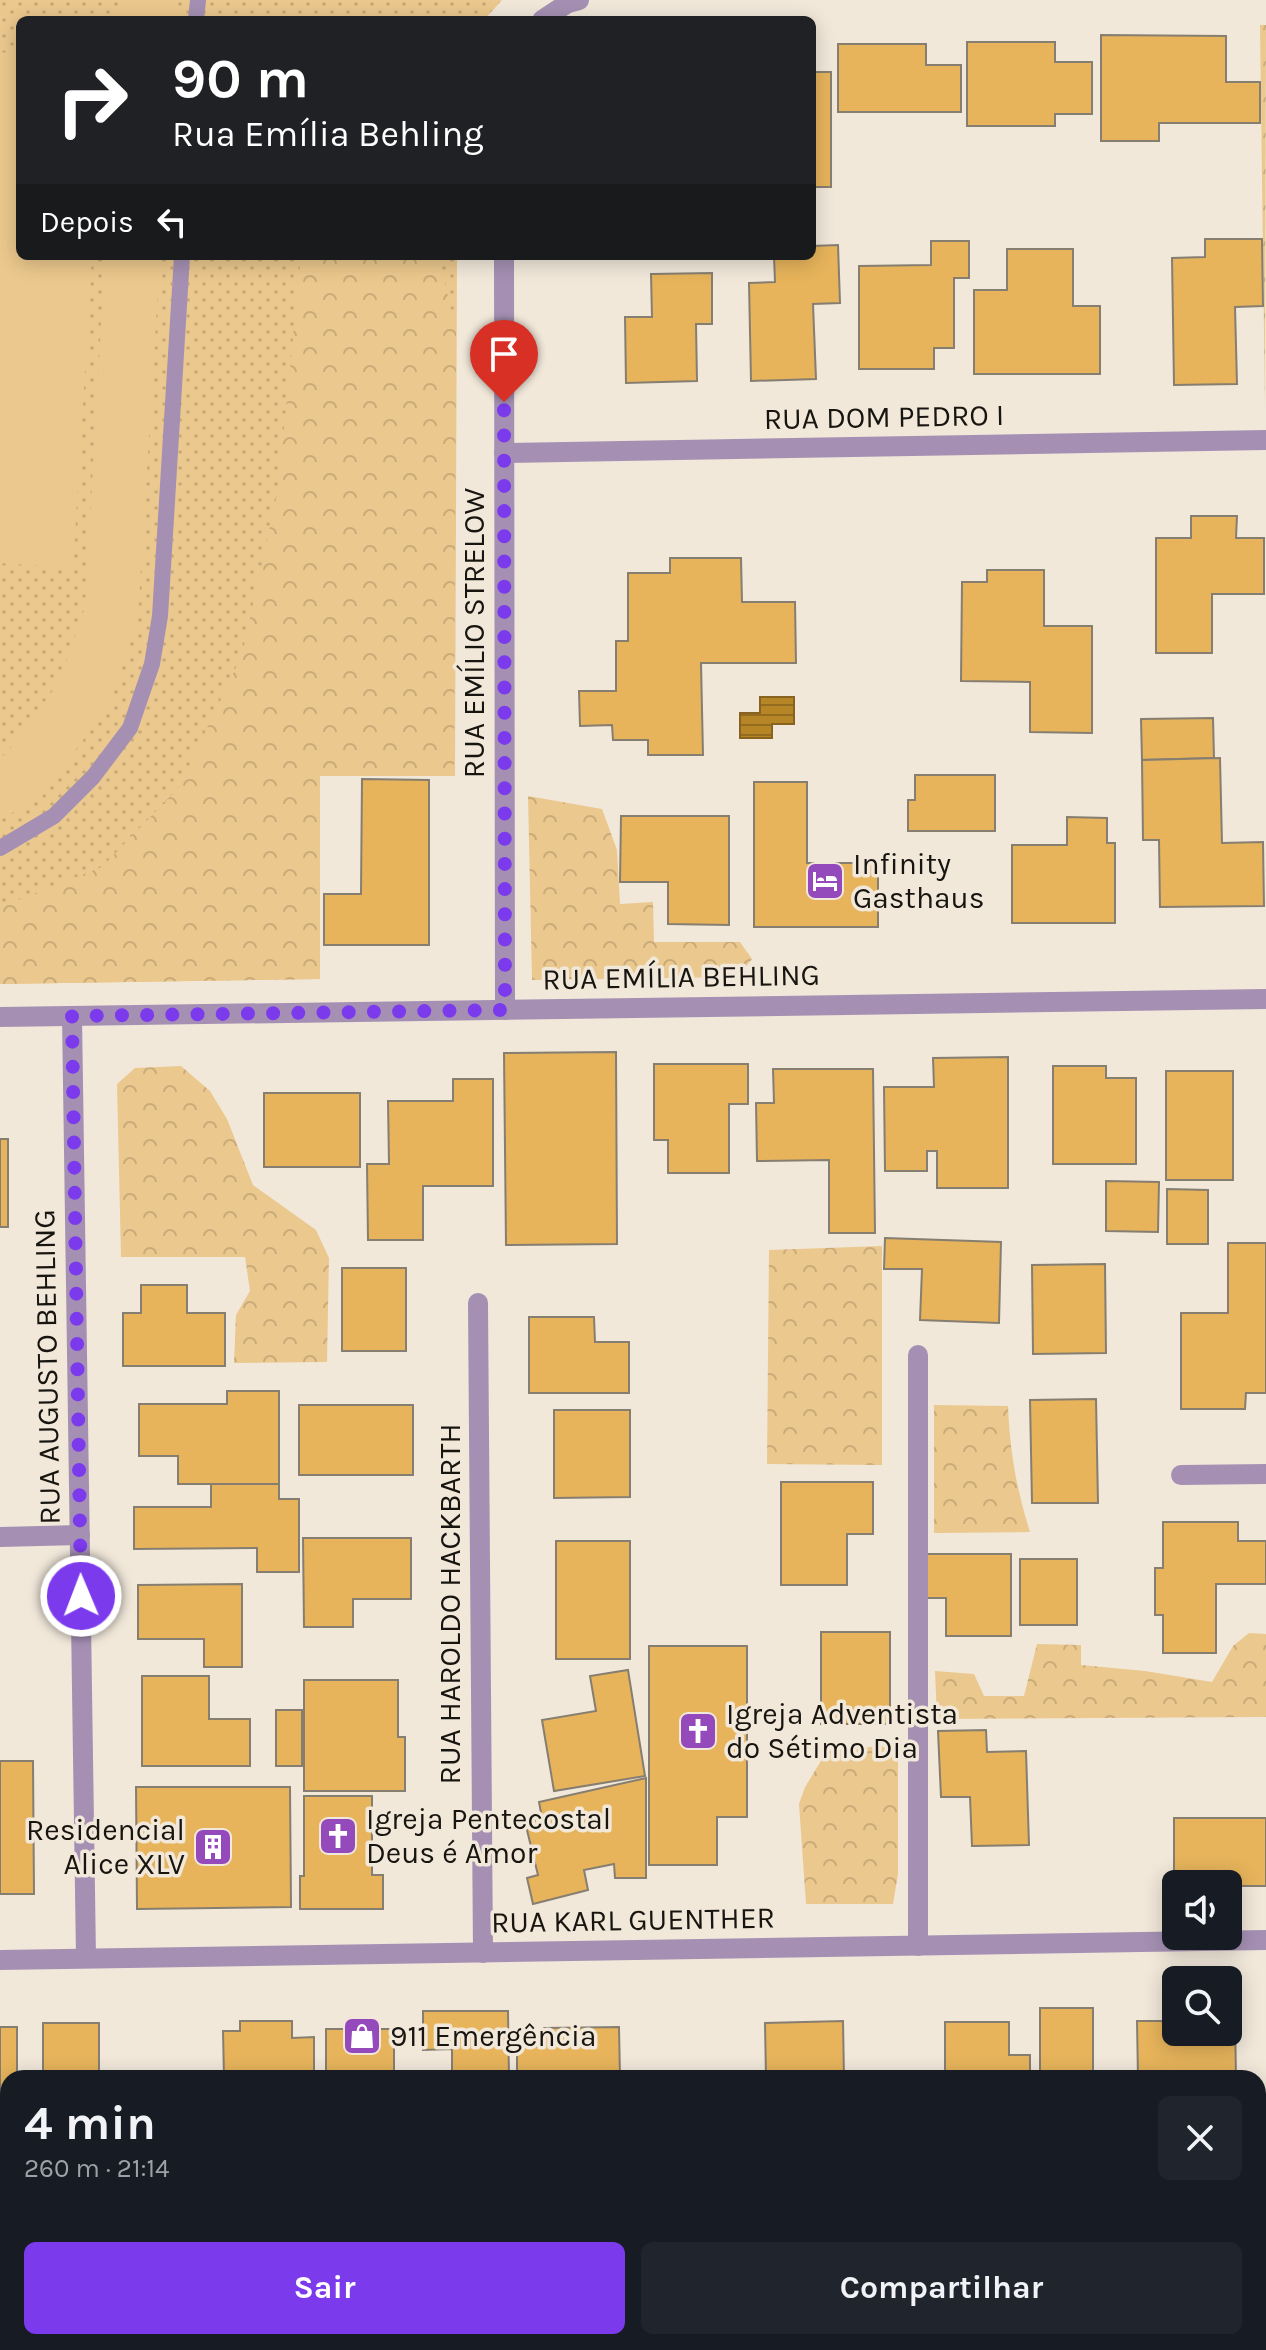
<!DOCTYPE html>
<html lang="pt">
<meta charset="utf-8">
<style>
body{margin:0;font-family:Karla,sans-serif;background:#20242c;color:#f1f3f6;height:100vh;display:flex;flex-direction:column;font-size:30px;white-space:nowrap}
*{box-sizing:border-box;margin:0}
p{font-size:26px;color:#9ea1a6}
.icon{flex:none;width:44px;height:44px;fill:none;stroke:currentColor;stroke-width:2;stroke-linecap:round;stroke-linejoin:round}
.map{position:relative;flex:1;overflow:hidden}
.drawer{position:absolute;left:0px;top:2070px;width:1266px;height:280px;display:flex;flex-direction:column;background:#171b24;border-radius:24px 24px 0 0;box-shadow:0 4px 20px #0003}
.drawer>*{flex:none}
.banner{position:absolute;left:16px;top:16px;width:800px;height:244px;border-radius:12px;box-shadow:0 4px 20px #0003;background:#202124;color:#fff;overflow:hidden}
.fabs{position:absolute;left:1162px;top:1870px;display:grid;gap:16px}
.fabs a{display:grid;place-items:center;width:80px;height:80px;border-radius:12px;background:#171b24;box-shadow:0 4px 20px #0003;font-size:40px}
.pin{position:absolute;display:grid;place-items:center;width:68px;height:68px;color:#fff;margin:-82px -34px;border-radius:50% 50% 50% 0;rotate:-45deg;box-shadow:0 0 8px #0007}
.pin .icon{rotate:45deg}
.me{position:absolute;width:88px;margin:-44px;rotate:359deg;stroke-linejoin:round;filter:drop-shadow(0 0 6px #0008)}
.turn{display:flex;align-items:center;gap:28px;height:168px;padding:0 24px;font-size:36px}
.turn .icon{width:104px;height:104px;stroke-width:2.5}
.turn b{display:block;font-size:56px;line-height:68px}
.then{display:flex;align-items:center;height:76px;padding:0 24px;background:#0003;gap:16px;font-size:30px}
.round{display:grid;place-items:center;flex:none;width:84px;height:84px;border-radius:12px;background:#20242c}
.headline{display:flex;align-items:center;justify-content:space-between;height:136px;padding:0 24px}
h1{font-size:48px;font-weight:700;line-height:60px}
.cta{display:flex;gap:16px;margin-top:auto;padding:16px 24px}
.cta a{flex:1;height:92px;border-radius:12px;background:#7c3aed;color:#fff;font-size:32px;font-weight:700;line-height:92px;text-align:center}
.cta a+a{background:#20242c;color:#f1f3f6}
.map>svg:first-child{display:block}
.grass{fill:url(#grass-dots)}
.forest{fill:url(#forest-crowns)}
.pitch{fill:#ebc88d}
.water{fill:url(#water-rules);stroke:#87631f;stroke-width:2}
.building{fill:#e7b45b;stroke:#867e71;stroke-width:2}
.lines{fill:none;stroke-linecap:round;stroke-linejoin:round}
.lane{stroke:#a590b3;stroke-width:16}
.street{stroke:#a590b3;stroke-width:20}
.route{stroke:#7c3aed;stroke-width:14;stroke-dasharray:0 25.2}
.labels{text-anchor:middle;stroke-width:7;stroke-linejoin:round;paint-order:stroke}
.street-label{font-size:30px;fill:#181510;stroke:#f1e8da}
.poi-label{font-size:30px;fill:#181510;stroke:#f1e8da;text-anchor:start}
</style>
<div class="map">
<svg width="1266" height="2350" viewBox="0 0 1266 2350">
<defs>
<pattern id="grass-dots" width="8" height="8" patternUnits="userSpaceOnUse" patternTransform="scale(2)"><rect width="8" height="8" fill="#ebc88d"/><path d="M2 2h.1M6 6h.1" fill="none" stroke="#c9ab79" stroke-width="1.8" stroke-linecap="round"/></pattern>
<pattern id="forest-crowns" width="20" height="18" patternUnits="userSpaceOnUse" patternTransform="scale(2)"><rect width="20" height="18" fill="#ebc88d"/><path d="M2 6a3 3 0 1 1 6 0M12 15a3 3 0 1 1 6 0" fill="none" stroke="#c9ab79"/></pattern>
<pattern id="water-rules" width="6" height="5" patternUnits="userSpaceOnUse" patternTransform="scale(2)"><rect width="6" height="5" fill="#b68526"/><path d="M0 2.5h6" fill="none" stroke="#936c1f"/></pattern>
</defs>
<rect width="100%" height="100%" fill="#f1e8da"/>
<polygon class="grass" points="0,0 502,0 484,20 20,20 20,256 457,256 455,776 320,776 320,979 0,984"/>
<g class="forest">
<polygon points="1260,25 1266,25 1265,409"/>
<polygon points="301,256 439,256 456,332 454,775 320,775 320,979 0,984 0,907 102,867 179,787 242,655 278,490"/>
<polygon points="528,796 602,809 617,850 620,904 653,902 654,942 740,942 752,959 738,977 532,980"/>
<polygon points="181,1066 210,1091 227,1119 253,1185 316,1230 329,1258 327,1362 234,1363 236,1315 250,1291 245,1257 121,1257 117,1084 135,1068"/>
<polygon points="882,1246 882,1465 767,1464 769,1250"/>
<path d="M934,1405L1008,1406C1010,1452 1016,1487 1030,1532L934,1533Z"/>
<polygon points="1249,1633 1266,1634 1266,1717 937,1719 935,1671 974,1674 984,1696 1024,1696 1037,1644 1081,1645 1081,1665 1145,1671 1212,1682 1233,1646"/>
<polygon points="882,1746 898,1757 898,1874 893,1904 806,1904 799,1804 805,1787 827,1751"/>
<polygon points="1266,2215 1266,2350 0,2350 0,2252 8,2252 8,2342 1258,2342 1258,2216"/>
</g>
<g class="pitch">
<polygon points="121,0 175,0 174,20 119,20"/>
<polygon points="0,52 20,54 20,256 92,256 73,568 0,563"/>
<polygon points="105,256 160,256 138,617 108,706 43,795 0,820 0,757 6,754 59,682 85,607"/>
</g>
<polygon class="water" points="760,697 794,697 794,724 772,724 772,738 740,738 740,713 760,713"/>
<g class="building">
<polygon points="1101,35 1226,36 1226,82 1260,82 1260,123 1159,123 1159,141 1101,141"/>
<polygon points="967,42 1055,42 1055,62 1092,62 1092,114 1055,114 1055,126 967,126"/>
<polygon points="838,44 926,44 926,65 961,65 961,112 838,112"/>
<rect x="812" y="72" width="19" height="115"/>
<polygon points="1205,239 1262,239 1263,306 1235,307 1237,384 1174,385 1172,258 1205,257"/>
<polygon points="931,241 969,241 969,278 954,278 954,348 934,348 934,369 859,369 859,266 931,265"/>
<polygon points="838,245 840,303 813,304 816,379 751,381 749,283 775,282 774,256 812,256 812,246"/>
<polygon points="1007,249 1073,249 1073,306 1100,306 1100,374 974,374 974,290 1007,290"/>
<polygon points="712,273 712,324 696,324 697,381 626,383 625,317 652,317 651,274"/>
<polygon points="1191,516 1237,516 1236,538 1264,538 1264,594 1212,594 1212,653 1156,653 1156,538 1191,538"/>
<polygon points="670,558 741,558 742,602 795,602 796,663 701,663 703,755 648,755 648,740 613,740 612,725 580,726 579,691 616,691 616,641 628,641 628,573 670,573"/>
<polygon points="987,570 1044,570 1044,626 1092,626 1092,733 1030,732 1030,682 961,681 962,582 987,582"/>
<polygon points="1213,718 1214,758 1142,760 1141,719"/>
<polygon points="1220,758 1222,843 1263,842 1264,906 1160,907 1159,840 1143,840 1142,760"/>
<polygon points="915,775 995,775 995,831 908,831 908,800 915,800"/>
<polygon points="362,779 429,780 429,945 324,945 324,894 361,894"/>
<polygon points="754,782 807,782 807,863 878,863 878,927 754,927"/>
<polygon points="621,816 729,816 729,925 668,924 668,882 620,882"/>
<polygon points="1067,817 1107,818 1107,843 1115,843 1115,923 1012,923 1012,845 1067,845"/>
<polygon points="616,1052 617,1244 506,1245 504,1053"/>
<polygon points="1008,1057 1008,1188 937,1188 937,1151 927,1151 927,1171 885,1171 884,1087 934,1087 933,1058"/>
<polygon points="654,1064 748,1064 748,1104 729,1104 729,1173 668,1173 668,1140 654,1140"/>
<polygon points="1053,1066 1106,1066 1106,1078 1136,1078 1136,1164 1053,1164"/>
<polygon points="773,1069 873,1069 875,1233 829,1233 829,1160 757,1161 756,1103 774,1103"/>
<rect x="1166" y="1071" width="67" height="109"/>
<polygon points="453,1079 493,1079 493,1186 423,1186 423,1240 368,1240 367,1164 389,1164 388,1101 453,1101"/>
<rect x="264" y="1093" width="96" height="74"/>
<rect x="0" y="1139" width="8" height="88"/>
<polygon points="1106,1181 1159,1182 1158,1232 1106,1231"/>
<polygon points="1167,1189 1208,1190 1208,1244 1167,1244"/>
<polygon points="885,1238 1001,1242 999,1323 920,1320 922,1269 884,1269"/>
<polygon points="1228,1243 1266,1243 1266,1393 1246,1393 1245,1409 1181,1409 1181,1313 1228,1313"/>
<polygon points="1105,1264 1106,1353 1033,1354 1032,1265"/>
<rect x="342" y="1268" width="64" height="83"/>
<polygon points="141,1285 187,1285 187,1313 225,1313 225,1366 123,1366 123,1313 141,1313"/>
<polygon points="529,1317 594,1317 595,1342 629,1342 629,1393 529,1393"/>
<polygon points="227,1391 279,1391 279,1484 178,1484 178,1456 139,1456 139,1404 227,1404"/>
<polygon points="1096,1399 1098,1503 1032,1503 1030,1400"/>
<rect x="299" y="1405" width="114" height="70"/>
<polygon points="554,1410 630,1410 630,1497 554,1498"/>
<polygon points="781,1482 873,1482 873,1534 847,1534 847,1585 781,1585"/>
<polygon points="211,1484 279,1484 279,1499 299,1499 299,1572 257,1572 257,1548 134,1549 134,1507 211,1507"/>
<polygon points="1163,1522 1238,1522 1238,1541 1266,1541 1266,1584 1216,1584 1216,1653 1163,1653 1163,1615 1155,1615 1155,1568 1163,1568"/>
<polygon points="303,1538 411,1538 411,1599 353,1599 353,1627 304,1627"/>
<rect x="556" y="1541" width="74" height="118"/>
<polygon points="927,1554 1011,1554 1011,1636 946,1636 946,1598 927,1598"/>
<rect x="1020" y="1559" width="57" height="66"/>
<polygon points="242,1584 242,1667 204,1667 204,1639 138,1639 138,1585"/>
<rect x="821" y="1632" width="69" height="92"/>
<polygon points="649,1646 747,1646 747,1817 717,1817 717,1865 649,1865"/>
<polygon points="628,1670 645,1776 554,1791 542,1720 596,1711 590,1676"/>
<polygon points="142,1676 209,1676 209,1719 250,1719 250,1766 142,1766"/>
<polygon points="304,1680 398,1680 398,1737 405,1737 405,1791 304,1791"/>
<rect x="276" y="1710" width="26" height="56"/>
<polygon points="986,1730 987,1752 1026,1751 1029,1845 972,1846 970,1797 941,1797 938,1731"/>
<polygon points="0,1761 33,1761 34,1894 0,1894"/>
<polygon points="646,1778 646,1878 615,1878 614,1864 584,1870 588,1890 533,1904 527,1878 538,1875 525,1822 542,1818 539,1802"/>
<polygon points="136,1787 290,1787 291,1907 137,1909"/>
<polygon points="304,1796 372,1796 372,1875 383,1875 383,1909 300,1909 300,1876 304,1876"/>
<polygon points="1174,1818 1266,1818 1266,1886 1228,1886 1228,1884 1174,1886"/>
<rect x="1040" y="2008" width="53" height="64"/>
<polygon points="423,2011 508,2011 509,2078 452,2078 452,2049 423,2050"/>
<polygon points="1228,2020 1235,2020 1236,2078 1138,2078 1137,2021 1176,2021 1176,2032 1228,2032"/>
<polygon points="240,2021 292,2021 292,2038 314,2037 314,2078 224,2078 223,2031 240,2031"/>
<polygon points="843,2021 844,2078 766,2078 765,2023"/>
<polygon points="945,2022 1009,2022 1009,2055 1030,2055 1030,2078 945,2078"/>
<rect x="43" y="2023" width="56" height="55"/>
<polygon points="0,2027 17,2027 17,2078 8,2078 8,2220 0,2220"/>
<polygon points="619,2027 620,2078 517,2078 517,2047 544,2046 544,2028"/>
<rect x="326" y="2029" width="68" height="49"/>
</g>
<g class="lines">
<g class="lane">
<polyline points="196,20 198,0"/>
<polyline points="0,848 54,816 93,777 130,728 152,664 160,616 182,256"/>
</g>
<g class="street">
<polyline points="542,20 568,3 579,0"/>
<polyline points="504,256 505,1010"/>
<polyline points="504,453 1266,440"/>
<polyline points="72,1016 86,1958"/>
<polyline points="0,1017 1266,999"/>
<polyline points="478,1303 483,1953"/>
<polyline points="918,1355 918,1946"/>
<polyline points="1181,1475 1266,1474"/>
<polyline points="0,1537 80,1535"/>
<polyline points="0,1960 1266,1940"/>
</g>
</g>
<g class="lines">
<polyline class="route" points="81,1596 72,1016 505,1010 504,402"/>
</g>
<defs>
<g id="hotel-square" transform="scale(2)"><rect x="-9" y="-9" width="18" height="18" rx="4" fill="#954abc" stroke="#f1e8da"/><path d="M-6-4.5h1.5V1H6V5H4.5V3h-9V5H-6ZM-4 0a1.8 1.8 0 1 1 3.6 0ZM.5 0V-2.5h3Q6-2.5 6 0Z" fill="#fff"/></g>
<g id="church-square" transform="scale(2)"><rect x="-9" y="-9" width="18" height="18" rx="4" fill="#954abc" stroke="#f1e8da"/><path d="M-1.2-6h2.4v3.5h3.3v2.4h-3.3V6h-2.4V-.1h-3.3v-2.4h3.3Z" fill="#fff"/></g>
<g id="building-square" transform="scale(2)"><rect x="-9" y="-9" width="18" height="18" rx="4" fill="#954abc" stroke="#f1e8da"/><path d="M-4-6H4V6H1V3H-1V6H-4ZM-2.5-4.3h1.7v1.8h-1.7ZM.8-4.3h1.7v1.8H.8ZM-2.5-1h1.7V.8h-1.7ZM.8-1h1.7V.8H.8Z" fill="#fff"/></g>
<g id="shop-square" transform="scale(2)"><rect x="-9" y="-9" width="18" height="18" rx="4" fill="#954abc" stroke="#f1e8da"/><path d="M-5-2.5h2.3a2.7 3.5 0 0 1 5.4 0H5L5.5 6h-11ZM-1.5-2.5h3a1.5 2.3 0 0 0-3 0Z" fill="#fff"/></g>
</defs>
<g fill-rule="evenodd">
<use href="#hotel-square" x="825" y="881"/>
<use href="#church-square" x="698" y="1731"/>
<use href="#church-square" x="338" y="1836"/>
<use href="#building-square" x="213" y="1847"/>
<use href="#shop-square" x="362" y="2036"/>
</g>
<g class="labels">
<g class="street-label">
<text transform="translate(884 417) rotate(-1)" y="10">RUA DOM PEDRO I</text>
<text transform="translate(474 633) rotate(-90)" y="10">RUA EMÍLIO STRELOW</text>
<text transform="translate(681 977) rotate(-1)" y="10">RUA EMÍLIA BEHLING</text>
<text transform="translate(47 1367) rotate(-91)" y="10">RUA AUGUSTO BEHLING</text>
<text transform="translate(450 1604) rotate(-90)" y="10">RUA HAROLDO HACKBARTH</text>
<text transform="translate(633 1920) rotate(-1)" y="10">RUA KARL GUENTHER</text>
</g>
<g class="poi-label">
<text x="853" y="874">Infinity<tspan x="853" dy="34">Gasthaus</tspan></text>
<text x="726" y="1724">Igreja Adventista<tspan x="726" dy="34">do Sétimo Dia</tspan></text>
<text x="366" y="1829">Igreja Pentecostal<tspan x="366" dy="34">Deus é Amor</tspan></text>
<text x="185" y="1840" text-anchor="end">Residencial<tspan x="185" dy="34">Alice XLV</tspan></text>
<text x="390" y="2046">911 Emergência</text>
</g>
</g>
</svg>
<div class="fabs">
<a><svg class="icon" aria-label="sound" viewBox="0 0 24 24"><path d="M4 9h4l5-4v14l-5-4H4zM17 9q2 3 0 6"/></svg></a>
<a><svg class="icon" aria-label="search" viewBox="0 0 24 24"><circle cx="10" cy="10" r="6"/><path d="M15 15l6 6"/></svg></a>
</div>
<div class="pin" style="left:504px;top:402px;background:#d93025"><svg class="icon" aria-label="arrive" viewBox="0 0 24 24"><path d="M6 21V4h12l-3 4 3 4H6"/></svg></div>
<svg class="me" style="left:81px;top:1596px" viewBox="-20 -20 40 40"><circle r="17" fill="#7c3aed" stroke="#fff" stroke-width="3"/><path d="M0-11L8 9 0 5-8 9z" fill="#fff"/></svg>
<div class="banner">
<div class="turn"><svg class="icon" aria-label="right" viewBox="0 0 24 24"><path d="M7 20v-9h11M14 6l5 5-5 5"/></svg><div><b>90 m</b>Rua Emília Behling</div></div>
<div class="then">Depois<svg class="icon" aria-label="left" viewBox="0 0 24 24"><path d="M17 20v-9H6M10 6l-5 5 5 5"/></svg></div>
</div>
<section class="drawer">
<div class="headline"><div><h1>4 min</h1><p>260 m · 21:14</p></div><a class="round"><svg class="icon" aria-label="close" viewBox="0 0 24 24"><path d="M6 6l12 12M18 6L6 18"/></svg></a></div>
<div class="cta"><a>Sair</a><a>Compartilhar</a></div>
</section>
</div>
